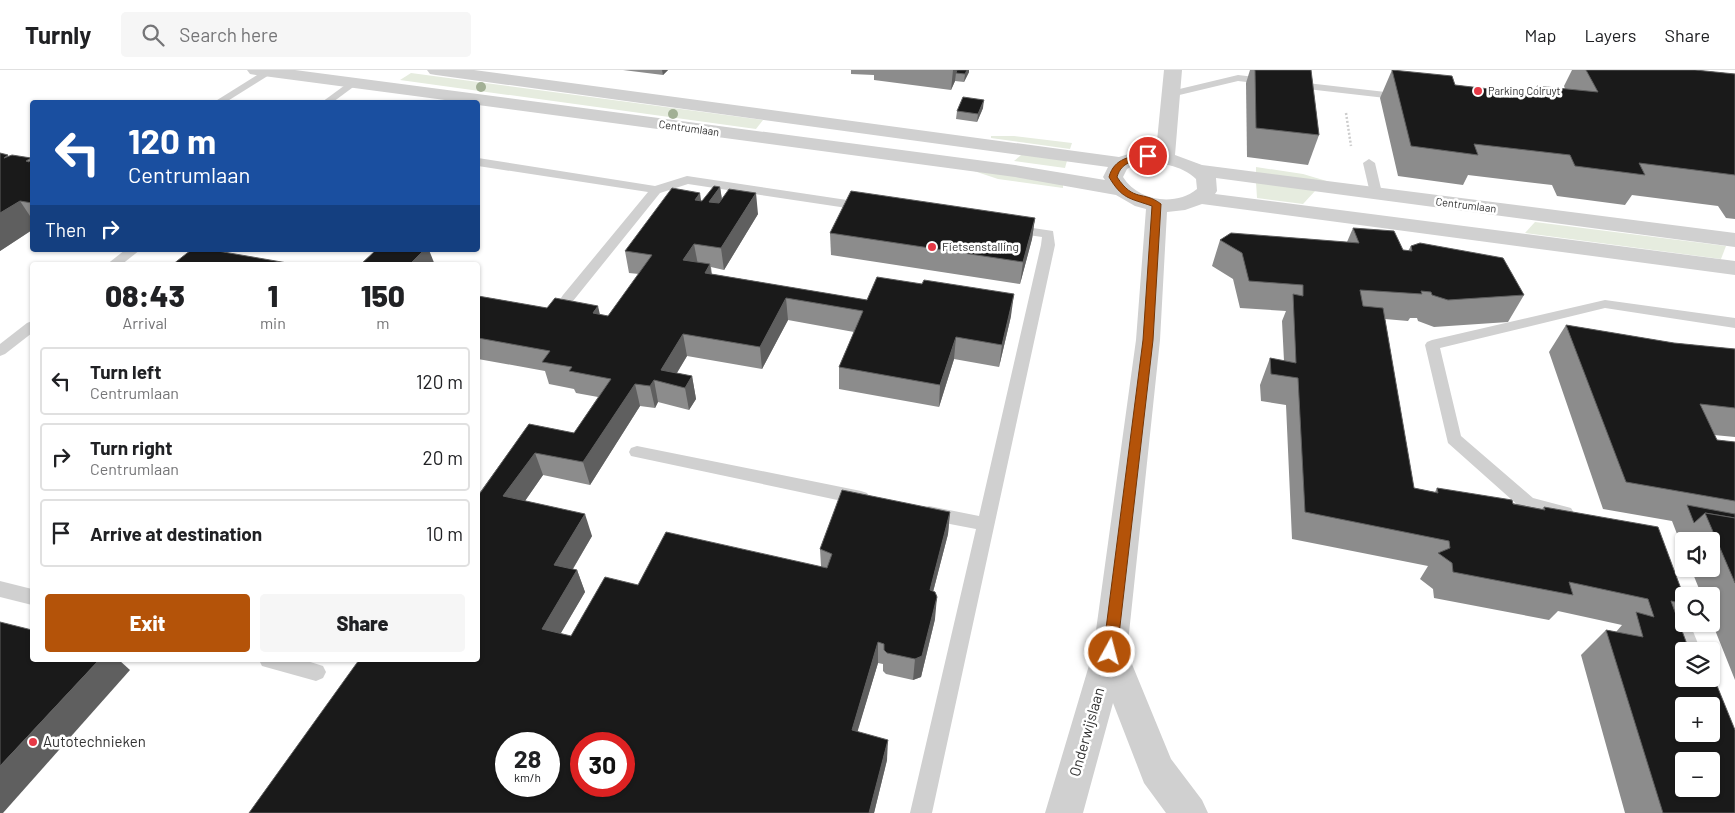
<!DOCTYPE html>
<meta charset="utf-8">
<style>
body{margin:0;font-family:Barlow,sans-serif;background:#f6f6f6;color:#202124;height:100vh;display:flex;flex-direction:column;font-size:19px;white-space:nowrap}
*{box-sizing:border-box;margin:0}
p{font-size:16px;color:#757577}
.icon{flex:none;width:28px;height:28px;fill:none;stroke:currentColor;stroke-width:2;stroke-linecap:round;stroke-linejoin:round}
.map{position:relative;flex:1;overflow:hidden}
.sheet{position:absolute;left:30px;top:192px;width:450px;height:400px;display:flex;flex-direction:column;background:#fff;border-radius:5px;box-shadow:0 1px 4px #0004}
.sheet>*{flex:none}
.guide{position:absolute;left:30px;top:30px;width:450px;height:152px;border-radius:5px;box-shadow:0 1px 4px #0004;background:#1a4fa0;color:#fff;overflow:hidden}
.tools{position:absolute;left:1675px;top:462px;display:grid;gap:10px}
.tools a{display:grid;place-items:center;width:45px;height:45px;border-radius:5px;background:#fff;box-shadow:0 1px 4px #0004;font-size:25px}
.speed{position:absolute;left:495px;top:662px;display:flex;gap:10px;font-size:25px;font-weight:700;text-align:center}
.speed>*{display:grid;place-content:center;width:65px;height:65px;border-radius:50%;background:#fff;box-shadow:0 1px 4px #0004;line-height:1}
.speed small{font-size:12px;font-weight:400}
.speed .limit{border:8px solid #d22;background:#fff;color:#111}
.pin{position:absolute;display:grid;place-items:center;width:42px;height:42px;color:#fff;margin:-21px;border:2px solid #fff;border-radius:50%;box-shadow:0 1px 5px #0007}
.me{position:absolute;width:55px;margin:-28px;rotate:7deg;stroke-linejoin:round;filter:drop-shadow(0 0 4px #0008)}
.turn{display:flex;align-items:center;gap:18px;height:105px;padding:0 15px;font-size:22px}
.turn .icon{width:65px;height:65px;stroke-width:2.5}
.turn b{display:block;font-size:35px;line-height:42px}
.then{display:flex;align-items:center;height:48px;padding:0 15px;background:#0003;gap:10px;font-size:19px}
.eta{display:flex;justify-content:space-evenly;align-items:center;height:85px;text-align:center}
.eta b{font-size:30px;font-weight:800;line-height:35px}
.action{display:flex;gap:10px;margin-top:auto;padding:10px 15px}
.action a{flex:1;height:58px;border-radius:5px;background:#b45309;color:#fff;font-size:20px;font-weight:800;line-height:58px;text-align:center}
.action a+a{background:#f6f6f6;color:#202124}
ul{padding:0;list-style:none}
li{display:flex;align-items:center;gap:15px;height:68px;margin:0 10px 8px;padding:0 5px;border:2px solid #e0e0e0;border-radius:5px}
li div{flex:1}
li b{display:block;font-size:19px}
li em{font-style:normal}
header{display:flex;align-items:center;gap:30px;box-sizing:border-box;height:70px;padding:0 25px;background:#fff;border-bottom:1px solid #e0e0e0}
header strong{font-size:24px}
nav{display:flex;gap:28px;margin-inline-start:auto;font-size:18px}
.search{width:350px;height:45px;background:#f6f6f6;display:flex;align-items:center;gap:12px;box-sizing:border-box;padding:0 18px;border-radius:5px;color:#757577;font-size:19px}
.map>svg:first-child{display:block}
.green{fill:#e6ecdf}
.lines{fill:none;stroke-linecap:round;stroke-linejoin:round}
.path{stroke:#cdcdcd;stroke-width:2.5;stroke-dasharray:2 2;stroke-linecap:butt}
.lane{fill:#d0d0d0;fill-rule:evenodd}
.street{fill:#d0d0d0;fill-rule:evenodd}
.tree{fill:#a2b095}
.wall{fill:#8c8c8c}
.shaded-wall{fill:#5f5f5f}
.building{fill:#1a1a1a;stroke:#5f5f5f;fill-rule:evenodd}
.route{fill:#b45309;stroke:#753606}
.poi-dot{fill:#e63946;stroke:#fff;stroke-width:2}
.labels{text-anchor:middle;stroke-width:5;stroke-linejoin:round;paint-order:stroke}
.far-poi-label{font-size:11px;fill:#333;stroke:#fff;text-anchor:start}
.far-street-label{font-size:11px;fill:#333;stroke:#fff}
.poi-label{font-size:12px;fill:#333;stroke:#fff;text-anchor:start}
.near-street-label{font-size:15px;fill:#333;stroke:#fff}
.near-poi-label{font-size:15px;fill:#333;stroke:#fff;text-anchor:start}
</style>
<header>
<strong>Turnly</strong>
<div class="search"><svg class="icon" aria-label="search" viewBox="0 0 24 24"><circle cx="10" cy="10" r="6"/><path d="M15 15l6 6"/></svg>Search here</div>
<nav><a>Map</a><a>Layers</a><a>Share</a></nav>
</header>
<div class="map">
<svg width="1735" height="743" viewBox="0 0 1735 743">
<rect width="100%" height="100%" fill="#fff"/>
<g class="green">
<polygon points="411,3 763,50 756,59 400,10"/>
<polygon points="991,66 1014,66 1072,73 1070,79 991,68"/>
<polygon points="1026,81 1068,87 1065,98 1014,91"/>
<polygon points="1256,97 1303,104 1330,112 1256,103"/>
<polygon points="971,100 1063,111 1063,118 998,109"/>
<polygon points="1256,112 1316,120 1303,134 1257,128"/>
<polygon points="1535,152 1726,176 1721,189 1525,163"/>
</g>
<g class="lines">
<polyline class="path" points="1346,43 1351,76"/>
<g class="lane">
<polygon points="265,0 273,0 274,2 226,32 214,32"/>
<polygon points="1238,5 1403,24 1408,27 1403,30 1238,11 1171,27 1166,24 1167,22"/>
<polygon points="352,10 357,13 356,15 333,32 322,32"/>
<polygon points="478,88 655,116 687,106 867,133 873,137 867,141 688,114 660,123 573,231 563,231 561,228 563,225 648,122 478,96"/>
<polygon points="1369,89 1375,93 1382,123 1380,126 1372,126 1370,123 1363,93"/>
<polygon points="1012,155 1053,161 1055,175 932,743 910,743 976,459 929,450 923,448 920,443 923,438 929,436 979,446 1041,175 1042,167 1007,162 1006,159 1007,156"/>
<polygon points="125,180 140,180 121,195 106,195"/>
<polygon points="1605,230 1735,248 1735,258 1605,238 1440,278 1461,366 1533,428 1571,438 1574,443 1571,448 1565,450 1521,438 1448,373 1425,275 1427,272 1432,270"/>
<polygon points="32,251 32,263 5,284 0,286 0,274 27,253"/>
<polygon points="637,376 861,421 867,423 870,428 867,433 861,435 631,386 629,382 631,378"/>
<polygon points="0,511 32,519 32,535 0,527"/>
<path d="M1667,518L1674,520C1681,533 1684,540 1684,554H1690L1701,581H1684V586L1666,542L1658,526L1660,520Z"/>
<polygon points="259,590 304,590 323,596 326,602 323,608 316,611 262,596"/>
</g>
<path class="street" d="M247,0H295L1015,95L1105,110L1103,107L1108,97L436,5L430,4L427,0H474L1119,87L1138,81H1156L1164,0H1182L1175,85L1202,95L1735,163V177L1216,108L1217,121L1215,124L1735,191V205L1202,134L1185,140L1167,142L1160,270L1127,582L1171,689L1202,730L1208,743H1166L1144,713L1113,633L1083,743H1045L1093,582L1136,270L1146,139L1135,136L1116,125L1015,107L478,35V32H460L256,5L250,4ZM1139,92C1158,92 1182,95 1196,109L1197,119C1175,137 1138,131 1123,107L1127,99Z"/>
</g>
<g class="tree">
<circle cx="481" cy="17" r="5"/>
<circle cx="673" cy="44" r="5"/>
</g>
<g class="wall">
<polygon points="623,0 668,0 663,5"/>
<polygon points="851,0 969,0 969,2 964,12 955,11 951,20 874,10 874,5 851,4"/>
<polygon points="1250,0 1311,0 1319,65 1308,95 1247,87 1246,13"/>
<polygon points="1392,0 1455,15 1532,24 1537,16 1565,19 1564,16 1572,0 1695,0 1735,4 1735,149 1726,148 1718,136 1632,125 1625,135 1557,126 1552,115 1468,105 1463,115 1398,106 1380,28"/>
<polygon points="983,38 977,52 956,49 957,41"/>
<polygon points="0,83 9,86 31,88 32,89 32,160 0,181"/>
<polygon points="720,117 722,129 758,144 724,200 711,197 712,204 867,230 1011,246 999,297 954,289 939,337 839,319 839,297 854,262 788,250 762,299 687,286 677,303 692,306 696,329 689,340 658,332 655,338 640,336 590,415 543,405 525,431 592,466 573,499 577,500 585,522 560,564 571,566 638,515 821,496 820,479 950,442 948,464 933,522 935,549 921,607 913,610 886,604 883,601 883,594 878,593 857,662 887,690 874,743 249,743 529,354 574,363 598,327 576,323 574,319 549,314 545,301 478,289 478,226 547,238 608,246 639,204 629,203 625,181 701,131 702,131"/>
<polygon points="1035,148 1032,169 1020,214 831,185 830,163"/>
<polygon points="1353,158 1403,180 1408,181 1411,176 1524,225 1508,252 1434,257 1418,251 1417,248 1410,248 1408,251 1385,249 1414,418 1435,422 1437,418 1542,439 1544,437 1684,527 1684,537 1676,544 1735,743 1625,743 1581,585 1606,560 1616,562 1622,555 1558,541 1549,550 1434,528 1433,519 1420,509 1428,496 1292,469 1286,335 1261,331 1260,315 1270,288 1284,291 1282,251 1286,241 1240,238 1233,209 1212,196 1220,170 1347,172"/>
<polygon points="1566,255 1674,273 1735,279 1735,367 1714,365 1717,370 1735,372 1735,610 1711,550 1711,526 1702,526 1691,499 1711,499 1711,471 1684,471 1684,482 1672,451 1603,439 1549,282"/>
</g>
<g class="shaded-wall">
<polygon points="662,0 668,0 663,5"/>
<polygon points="953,0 960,0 956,3 955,11 951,20"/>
<polygon points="967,0 969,0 969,2 964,12 965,4"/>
<polygon points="984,30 983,38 977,52 978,44"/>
<polygon points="720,117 723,138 709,132"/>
<polygon points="700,123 703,144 695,130"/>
<polygon points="756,123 758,144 724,200 721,178"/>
<polygon points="20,131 32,149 32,160 0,181 0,143"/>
<polygon points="1035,148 1032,169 1020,214 1023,192"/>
<polygon points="694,174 698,195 683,190"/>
<polygon points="424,180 429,180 435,195 409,195"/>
<polygon points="710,194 713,216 705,203"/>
<polygon points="1014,224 1011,246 999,297 1002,275"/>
<polygon points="786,228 788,250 762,299 760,277"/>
<polygon points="598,236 603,258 593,243"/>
<polygon points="683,264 687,286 670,314 661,300"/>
<polygon points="956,267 954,289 939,337 940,315"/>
<polygon points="692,306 696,329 689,340 685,318"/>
<polygon points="654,310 658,332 655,338 650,316"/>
<polygon points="635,314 640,336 590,415 583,392"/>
<polygon points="535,383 543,405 513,448 503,426"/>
<polygon points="950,442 948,464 928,541 930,520"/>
<polygon points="585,444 592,466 562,517 554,495"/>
<polygon points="577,500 585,522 551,580 542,559"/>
<polygon points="937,527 935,549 921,607 913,610 915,589"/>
<polygon points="878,572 878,593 852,680 852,660"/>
<polygon points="99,590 119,590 130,600 3,743 0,743 0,696"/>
<polygon points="888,670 887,690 874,743 869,743"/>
</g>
<g class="building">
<polygon points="957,0 967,0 965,4 956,3"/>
<polygon points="1255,0 1311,0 1319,65 1256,58"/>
<polygon points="1392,0 1452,6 1455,15 1541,25 1537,16 1598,22 1586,0 1695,0 1735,4 1735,105 1639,93 1645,105 1575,96 1570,85 1474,74 1478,85 1411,76"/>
<polygon points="963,27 984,30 978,44 957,41"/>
<polygon points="0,83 8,85 4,88 12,85 31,88 26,91 29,92 32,89 32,133 20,131 0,143"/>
<path d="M714,116L720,117L709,132L719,133L729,119L756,123L721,178L694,174L683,190L710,194L705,203L867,230L877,207L922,214L924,210L1014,224L1002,275L956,267L940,315L839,297L863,241L786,228L760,277L683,264L661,300L692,306L685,318L654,310L650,316L635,314L583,392L535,383L503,426L585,444L554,495L577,500L542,559L571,566L605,507L638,515L666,462L827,498L832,484L820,479L842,420L950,442L930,520L935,522L937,527L922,586L915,589L887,583L884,580V574L878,572L852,660L888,670L869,743H249L359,590H478V426L529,354L574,363L611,309L569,301L572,297L542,292L550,281L478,268V226L547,238L555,228L598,236L593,243L608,246L652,185L625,181L672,118L700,123L695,130L702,131ZM506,674H549V716H506ZM581,674H624V716H581Z"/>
<polygon points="851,121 1035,148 1023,192 830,163"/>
<path d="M1353,158L1394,161L1403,180L1412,181L1411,176L1420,173L1503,188L1524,225L1448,230L1432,225L1431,222L1421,221L1422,224L1360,220L1363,236L1383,238L1414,418L1438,423L1437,418L1512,430L1513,434L1545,440L1544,437L1658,457L1684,527V534L1671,531L1688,577L1703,579V581H1684V609H1711V601L1735,660V743H1663L1606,560L1643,567L1636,542L1654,547L1648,529L1569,512L1573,525L1453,502L1452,493L1438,483L1450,478L1449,471L1305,442L1298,308L1271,304L1270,288L1296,293L1293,224L1303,226V215L1249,211L1242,183L1220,170L1231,163L1359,173ZM1684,636H1711V664H1684ZM1684,691H1711V719H1684Z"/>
<polygon points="191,180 212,180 299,195 172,195"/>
<polygon points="376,180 424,180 409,195 360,195"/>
<polygon points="1566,255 1674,273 1735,279 1735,338 1700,334 1717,370 1735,372 1735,431 1626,412"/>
<polygon points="1687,435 1735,444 1735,448 1705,443 1694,453"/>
<polygon points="1705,443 1735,448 1735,513"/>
<polygon points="0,552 32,560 32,590 99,590 0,696"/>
</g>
<path class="route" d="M1148,84L1152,86L1151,88C1136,91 1122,90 1117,107C1134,133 1143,120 1161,134L1153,270L1117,582L1114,586L1110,588L1105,586L1103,582L1143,270L1152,136C1129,128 1122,129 1109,107C1114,88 1131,86 1148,84Z"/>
<g class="poi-dot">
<circle cx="1478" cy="21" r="5"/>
<circle cx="932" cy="177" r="5"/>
<circle cx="33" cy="672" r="5"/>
</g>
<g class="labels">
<g class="far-poi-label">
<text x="1488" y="25">Parking Colruyt</text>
</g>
<g class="far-street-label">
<text transform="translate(689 58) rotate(8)" y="4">Centrumlaan</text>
<text transform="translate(1466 135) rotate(7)" y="4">Centrumlaan</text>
</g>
<g class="poi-label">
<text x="942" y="181">Fietsenstalling</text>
</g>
<g class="near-street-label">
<text transform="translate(1087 662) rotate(-74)" y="5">Onderwijslaan</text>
</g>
<g class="near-poi-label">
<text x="43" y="677">Autotechnieken</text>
</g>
</g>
</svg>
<div class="tools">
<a><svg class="icon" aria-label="sound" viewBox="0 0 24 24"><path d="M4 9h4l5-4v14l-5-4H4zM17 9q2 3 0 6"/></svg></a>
<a><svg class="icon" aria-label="search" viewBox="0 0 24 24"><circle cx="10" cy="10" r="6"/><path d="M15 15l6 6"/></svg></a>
<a><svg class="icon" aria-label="layers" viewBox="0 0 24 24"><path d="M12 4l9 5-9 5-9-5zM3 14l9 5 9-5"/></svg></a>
<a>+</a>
<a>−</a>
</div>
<div class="speed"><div>28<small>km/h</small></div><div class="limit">30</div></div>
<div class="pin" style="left:1148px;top:86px;background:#d93025"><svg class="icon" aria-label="arrive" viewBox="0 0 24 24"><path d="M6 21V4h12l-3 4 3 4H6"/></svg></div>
<svg class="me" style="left:1110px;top:582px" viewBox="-20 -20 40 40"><circle r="17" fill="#b45309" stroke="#fff" stroke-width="3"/><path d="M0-11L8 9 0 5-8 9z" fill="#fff"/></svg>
<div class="guide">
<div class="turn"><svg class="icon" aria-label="left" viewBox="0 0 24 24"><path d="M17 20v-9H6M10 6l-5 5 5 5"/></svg><div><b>120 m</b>Centrumlaan</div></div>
<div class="then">Then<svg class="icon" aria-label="right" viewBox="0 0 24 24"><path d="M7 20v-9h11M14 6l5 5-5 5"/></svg></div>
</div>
<section class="sheet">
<div class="eta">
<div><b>08:43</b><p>Arrival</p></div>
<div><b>1</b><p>min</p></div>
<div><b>150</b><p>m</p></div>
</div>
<ul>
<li><svg class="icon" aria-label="left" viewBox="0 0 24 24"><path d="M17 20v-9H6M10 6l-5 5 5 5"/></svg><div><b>Turn left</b><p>Centrumlaan</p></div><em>120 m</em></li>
<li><svg class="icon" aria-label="right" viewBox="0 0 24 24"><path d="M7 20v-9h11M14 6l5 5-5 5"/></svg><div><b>Turn right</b><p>Centrumlaan</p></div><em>20 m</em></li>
<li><svg class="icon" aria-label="arrive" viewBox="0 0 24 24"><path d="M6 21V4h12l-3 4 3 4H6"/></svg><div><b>Arrive at destination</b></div><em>10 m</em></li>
</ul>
<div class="action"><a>Exit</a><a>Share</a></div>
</section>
</div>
